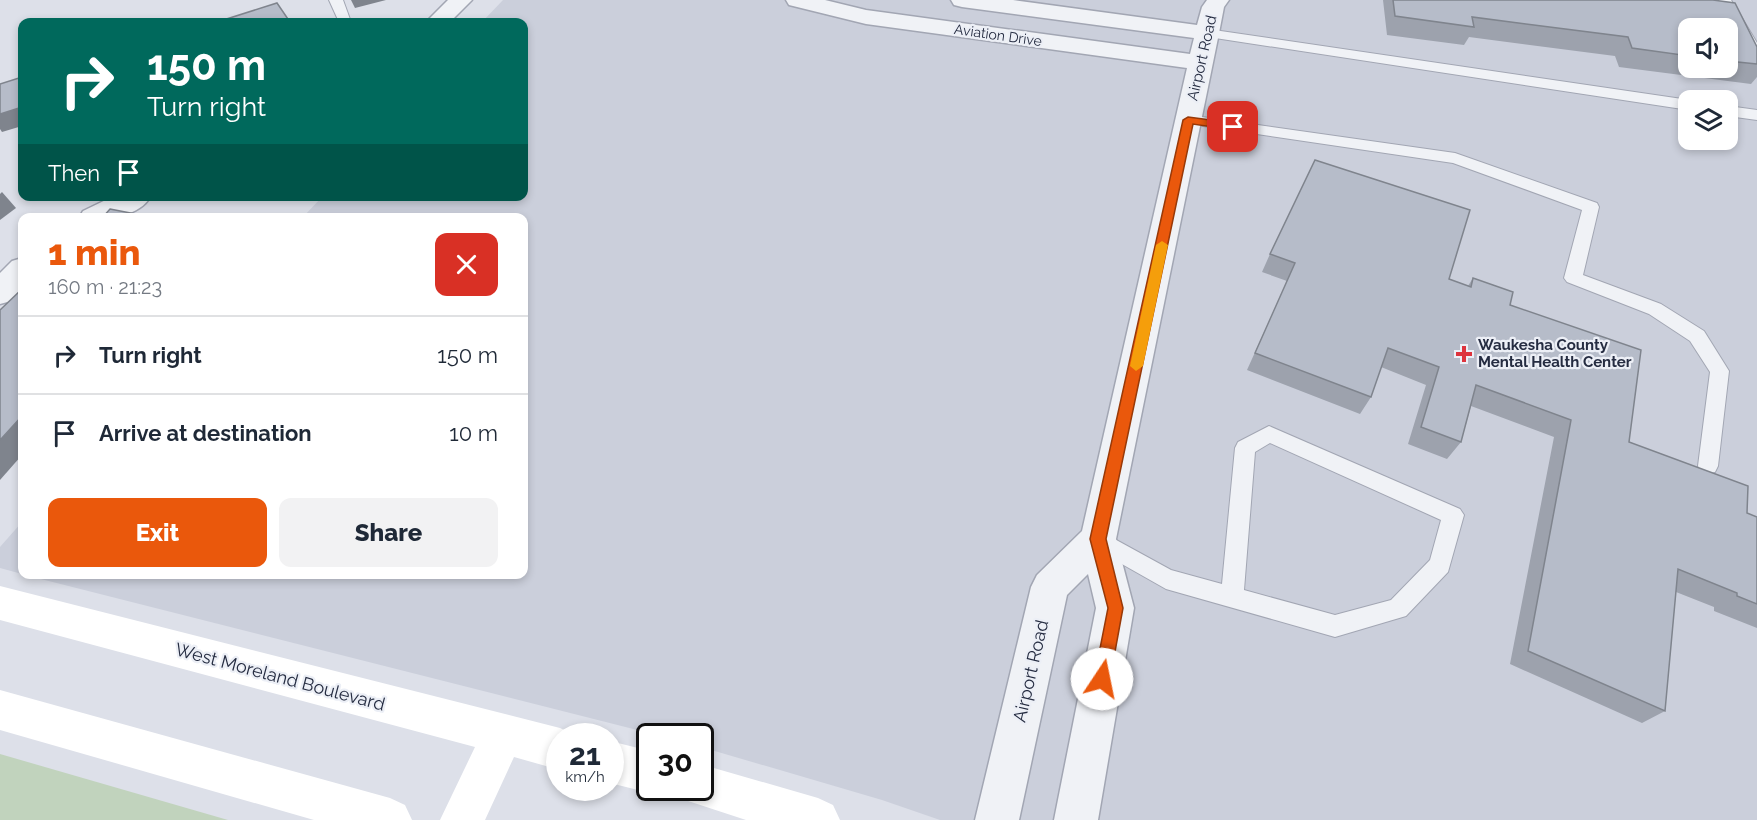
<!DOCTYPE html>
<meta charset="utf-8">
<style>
body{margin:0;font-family:Raleway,sans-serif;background:#f2f2f3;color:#1f2937;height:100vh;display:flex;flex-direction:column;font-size:22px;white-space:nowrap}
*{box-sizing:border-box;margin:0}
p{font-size:20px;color:#747a83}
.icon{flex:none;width:33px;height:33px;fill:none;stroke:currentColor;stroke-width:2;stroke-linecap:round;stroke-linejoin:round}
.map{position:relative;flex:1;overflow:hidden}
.drawer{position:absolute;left:18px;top:213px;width:510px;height:366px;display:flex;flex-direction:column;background:#fff;border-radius:12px;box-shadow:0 3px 9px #0003}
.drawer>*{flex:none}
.banner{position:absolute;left:18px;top:18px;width:510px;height:183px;border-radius:12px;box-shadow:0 3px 9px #0003;background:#00695c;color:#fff;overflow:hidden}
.tools{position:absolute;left:1678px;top:18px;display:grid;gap:12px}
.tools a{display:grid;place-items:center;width:60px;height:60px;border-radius:12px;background:#fff;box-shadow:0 3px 9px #0003;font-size:30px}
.speed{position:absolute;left:546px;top:723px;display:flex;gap:12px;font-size:30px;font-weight:700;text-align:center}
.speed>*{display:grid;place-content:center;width:78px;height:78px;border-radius:50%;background:#fff;box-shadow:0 3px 9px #0003;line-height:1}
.speed small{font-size:15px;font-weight:400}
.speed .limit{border:3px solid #111;border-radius:9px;background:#fff;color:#111}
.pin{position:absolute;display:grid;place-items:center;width:51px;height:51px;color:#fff;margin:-26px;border-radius:12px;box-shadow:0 3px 9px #0006}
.me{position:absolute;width:66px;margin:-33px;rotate:11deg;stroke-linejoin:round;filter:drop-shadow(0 0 4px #0008)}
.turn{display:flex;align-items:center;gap:21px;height:126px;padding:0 30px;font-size:27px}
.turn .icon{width:78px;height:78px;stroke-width:2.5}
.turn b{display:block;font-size:42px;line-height:51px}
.then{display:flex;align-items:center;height:57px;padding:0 30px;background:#0003;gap:12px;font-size:22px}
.round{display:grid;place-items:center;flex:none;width:63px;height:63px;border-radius:12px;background:#f2f2f3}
.head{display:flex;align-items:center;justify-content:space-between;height:102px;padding:0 30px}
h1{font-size:36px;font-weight:800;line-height:45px;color:#ea580c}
.cta{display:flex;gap:12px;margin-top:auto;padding:12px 30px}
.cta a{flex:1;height:69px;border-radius:12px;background:#ea580c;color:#fff;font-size:24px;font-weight:800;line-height:69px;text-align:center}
.cta a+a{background:#f2f2f3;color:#1f2937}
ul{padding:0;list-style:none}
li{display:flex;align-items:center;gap:18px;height:78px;padding:0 30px;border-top:2px solid #e0e1e3}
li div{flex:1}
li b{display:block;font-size:22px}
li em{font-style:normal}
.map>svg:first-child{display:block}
.built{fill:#cbcfdb;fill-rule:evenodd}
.green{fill:#c1d3bd}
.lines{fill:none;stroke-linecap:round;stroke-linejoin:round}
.lane-casing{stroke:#a2a6b3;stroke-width:2}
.street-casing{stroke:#a2a6b3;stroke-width:3}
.lane{fill:#f0f2f6;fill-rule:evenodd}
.street{fill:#f0f2f6;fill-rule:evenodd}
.secondary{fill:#fff;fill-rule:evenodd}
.wall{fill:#9da2ad;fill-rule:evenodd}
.shaded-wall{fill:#7f848d}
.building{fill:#b6bcc9;stroke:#7f848d;stroke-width:1.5}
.route{fill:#ea580c;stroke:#983908;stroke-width:1.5}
.slow{fill:#f59e0b}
.poi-dot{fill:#dd333d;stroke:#eceff6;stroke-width:2}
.labels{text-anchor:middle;stroke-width:4.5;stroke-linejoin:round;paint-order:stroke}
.far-street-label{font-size:14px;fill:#252c41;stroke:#eceff6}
.street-label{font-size:15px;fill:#252c41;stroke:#eceff6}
.poi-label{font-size:15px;font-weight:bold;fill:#252c41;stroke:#eceff6;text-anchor:start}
.near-street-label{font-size:18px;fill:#252c41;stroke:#eceff6}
</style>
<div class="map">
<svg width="1757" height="820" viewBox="0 0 1757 820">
<rect width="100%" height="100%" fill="#dde0e9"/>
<g class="built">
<path d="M503,0H1757V820H940L882,800L701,747L700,736H661L25,575L524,574V218L303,217L322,197L524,196V22H482ZM1689,28H1728V68H1689ZM1689,100H1728V140H1689Z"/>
<polygon points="22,522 22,574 0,568 0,547"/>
</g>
<polygon class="green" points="0,754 228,820 0,820"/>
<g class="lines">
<g class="lane-casing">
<g id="lane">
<polygon points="329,0 343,0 351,22 339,22"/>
<polygon points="1717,0 1731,0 1757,43 1757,58 1750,54"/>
<polygon points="1207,29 1689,100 1689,110 1202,36 1200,33"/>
<polygon points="1728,106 1757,110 1757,120 1728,116"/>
<polygon points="1188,115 1455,153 1597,203 1599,207 1583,275 1661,304 1704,331 1729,371 1718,466 1715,472 1708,474 1701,472 1698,466 1710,372 1690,341 1649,314 1567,282 1564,278 1582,210 1453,163 1183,123 1180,120"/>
<path d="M1269,426L1460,509L1464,515L1448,572L1406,616L1335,637L1166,589L1090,546L1087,539L1090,532L1098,530L1171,570L1222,584L1235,448L1238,442ZM1270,443L1441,520L1430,560L1391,600L1335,615L1244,590L1255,452Z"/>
</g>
</g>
<g class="street-casing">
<g id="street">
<polygon points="448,0 472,0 450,22 426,22"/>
<polygon points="786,0 825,0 866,10 1190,54 1194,38 962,7 954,5 951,0 1013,0 1197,25 1202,7 1207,0 1229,0 1224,7 1219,33 1116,539 1134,608 1098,820 1054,820 1096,608 1088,574 1067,595 1019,820 975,820 1031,587 1037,575 1082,531 1187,68 866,24 789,5"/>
<path d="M114,196H151C137,220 103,218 79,218L83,211Z"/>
<polygon points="22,258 22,287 11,301 0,304 0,273 12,261"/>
</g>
</g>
<use href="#lane" class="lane"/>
<use href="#street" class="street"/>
<g class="secondary">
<polygon points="0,586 560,728 576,736 560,736 560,770 514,757 485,820 440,820 475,747 0,620"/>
<polygon points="0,690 390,798 405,805 412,820 314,820 0,730"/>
<polygon points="610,741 650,751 650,788 664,788 650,793 610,783"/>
<polygon points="700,764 818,798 833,805 840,820 746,820 685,800 680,788 700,788"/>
</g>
</g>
<g class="wall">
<path d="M1383,0H1713L1757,47V77L1751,84L1619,67L1615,56L1469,37L1464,45L1387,35ZM1689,28H1728V68H1689Z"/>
<polygon points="1270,254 1449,279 1468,286 1473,278 1510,305 1629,442 1747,513 1757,517 1757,628 1714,611 1714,607 1676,592 1665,711 1642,723 1510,664 1554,437 1471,406 1461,442 1447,459 1408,444 1426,385 1381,367 1371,397 1360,414 1247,370 1287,281 1262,272"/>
</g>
<g class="shaded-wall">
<polygon points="351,0 386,0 355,8"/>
<polygon points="22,107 22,126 2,132 0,129 0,114"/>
<polygon points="2,192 16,208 0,220 0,194"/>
<polygon points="22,416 22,455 0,480 0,440"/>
</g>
<g class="building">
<polygon points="1393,0 1713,0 1735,3 1757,47 1757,64 1728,61 1728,28 1689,28 1689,56 1632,48 1628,37 1472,17 1474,27 1395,16"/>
<polygon points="277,3 290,22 217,22"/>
<polygon points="22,77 22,109 22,107 0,114 0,84"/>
<polygon points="1315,160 1470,210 1449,279 1471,287 1473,278 1513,292 1510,305 1641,350 1629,442 1748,486 1747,513 1757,517 1757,604 1737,596 1737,593 1678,569 1665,711 1528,651 1571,420 1476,385 1461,442 1421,427 1439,367 1388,348 1371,397 1255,353 1295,263 1270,254"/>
<polygon points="110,209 156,218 102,218"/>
<polygon points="22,289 22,416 0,440 0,310"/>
</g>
<polygon class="route" points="1188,117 1233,123 1238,127 1233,130 1193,124 1106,539 1123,608 1110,679 1108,684 1102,687 1096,684 1094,679 1108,608 1090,539 1183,120"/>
<polygon class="slow" points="1162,241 1168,245 1143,366 1136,371 1130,366 1156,245"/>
<path class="poi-dot" d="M1461 345h6v6h6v6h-6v6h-6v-6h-6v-6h6z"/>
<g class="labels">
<g class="far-street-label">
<text transform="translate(998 35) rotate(8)" y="5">Aviation Drive</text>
</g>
<g class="street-label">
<text transform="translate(1202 58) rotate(-77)" y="5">Airport Road</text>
</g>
<g class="poi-label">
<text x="1478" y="350">Waukesha County<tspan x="1478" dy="17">Mental Health Center</tspan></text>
</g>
<g class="near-street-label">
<text transform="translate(1031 671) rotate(-77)" y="6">Airport Road</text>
<text transform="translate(280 677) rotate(15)" y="6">West Moreland Boulevard</text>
</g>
</g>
</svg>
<div class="tools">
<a><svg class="icon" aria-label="sound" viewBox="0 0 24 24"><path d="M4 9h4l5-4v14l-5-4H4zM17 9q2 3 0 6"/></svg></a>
<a><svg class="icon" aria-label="layers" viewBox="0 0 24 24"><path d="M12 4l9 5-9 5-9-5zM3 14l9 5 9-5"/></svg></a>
</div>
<div class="speed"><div>21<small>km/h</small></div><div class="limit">30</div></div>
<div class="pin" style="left:1233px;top:127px;background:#d93025"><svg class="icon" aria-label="arrive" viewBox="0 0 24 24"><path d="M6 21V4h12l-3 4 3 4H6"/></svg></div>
<svg class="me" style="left:1102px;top:679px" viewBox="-20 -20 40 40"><circle r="19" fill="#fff"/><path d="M0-13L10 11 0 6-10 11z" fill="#ea580c"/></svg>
<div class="banner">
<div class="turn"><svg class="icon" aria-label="right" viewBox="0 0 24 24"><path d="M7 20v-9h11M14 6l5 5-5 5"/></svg><div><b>150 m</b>Turn right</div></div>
<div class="then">Then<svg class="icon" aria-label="arrive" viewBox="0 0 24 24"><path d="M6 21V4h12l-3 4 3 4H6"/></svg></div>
</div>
<section class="drawer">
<div class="head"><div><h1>1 min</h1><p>160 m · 21:23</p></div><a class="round" style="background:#d93025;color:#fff"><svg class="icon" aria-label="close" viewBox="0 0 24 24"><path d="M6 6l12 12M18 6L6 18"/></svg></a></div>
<ul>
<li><svg class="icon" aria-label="right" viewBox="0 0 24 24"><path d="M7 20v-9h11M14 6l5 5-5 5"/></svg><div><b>Turn right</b></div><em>150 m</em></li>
<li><svg class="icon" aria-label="arrive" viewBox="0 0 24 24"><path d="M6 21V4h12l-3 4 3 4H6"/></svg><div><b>Arrive at destination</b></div><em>10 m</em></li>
</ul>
<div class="cta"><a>Exit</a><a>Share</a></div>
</section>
</div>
